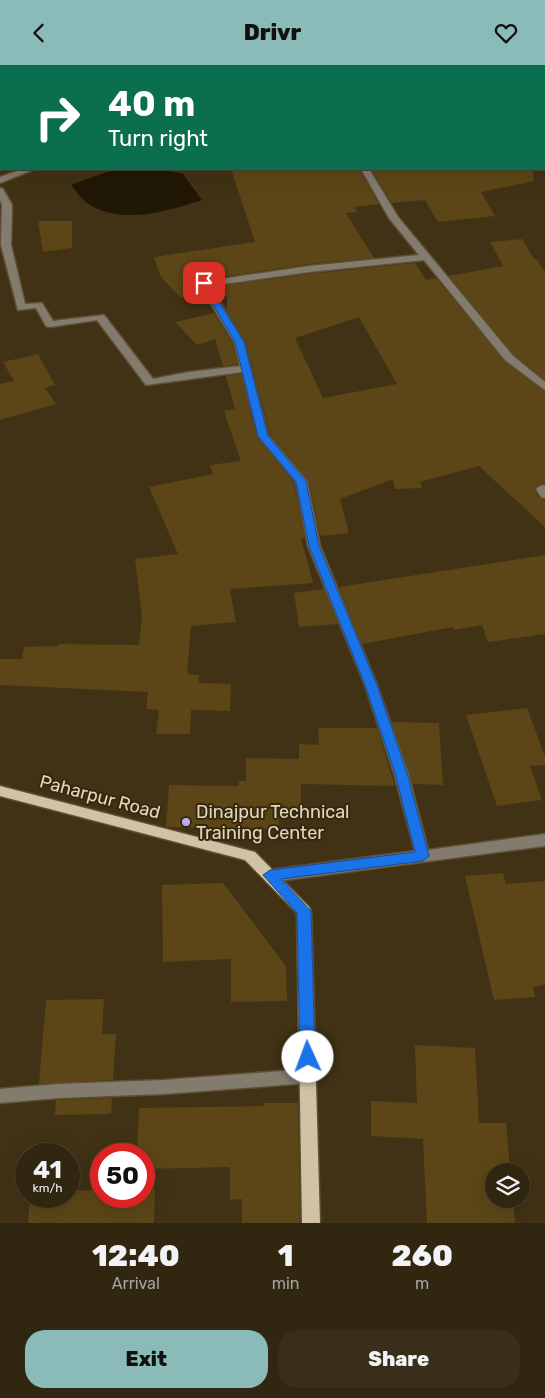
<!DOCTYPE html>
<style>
body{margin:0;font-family:Rubik,sans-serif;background:#392e19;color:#f1f3f6;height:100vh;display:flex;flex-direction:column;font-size:19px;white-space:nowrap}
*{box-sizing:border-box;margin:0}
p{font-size:16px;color:#a8a59f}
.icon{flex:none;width:28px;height:28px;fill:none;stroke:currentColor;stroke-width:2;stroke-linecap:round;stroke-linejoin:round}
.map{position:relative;height:1158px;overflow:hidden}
.drawer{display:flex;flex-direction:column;background:#312610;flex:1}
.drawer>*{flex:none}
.hud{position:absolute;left:0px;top:0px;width:545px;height:105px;box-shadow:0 5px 20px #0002,0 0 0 1px #4c4330;background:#0b6e4f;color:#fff;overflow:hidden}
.controls{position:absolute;left:485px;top:1098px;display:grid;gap:10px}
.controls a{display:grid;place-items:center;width:45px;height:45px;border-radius:50%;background:#312610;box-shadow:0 5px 20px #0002,0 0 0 1px #4c4330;font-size:25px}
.speed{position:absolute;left:15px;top:1078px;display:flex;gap:10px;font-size:25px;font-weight:700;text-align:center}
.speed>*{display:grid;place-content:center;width:65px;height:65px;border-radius:50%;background:#312610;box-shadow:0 5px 20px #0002,0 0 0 1px #4c4330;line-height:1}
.speed small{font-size:12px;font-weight:400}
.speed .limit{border:8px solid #d22;background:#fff;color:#111}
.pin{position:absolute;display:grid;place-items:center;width:42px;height:42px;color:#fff;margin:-21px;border-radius:10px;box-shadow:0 2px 8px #0006}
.me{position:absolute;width:55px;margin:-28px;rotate:358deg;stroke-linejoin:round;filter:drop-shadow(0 0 4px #0008)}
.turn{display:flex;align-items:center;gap:18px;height:105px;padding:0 25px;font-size:22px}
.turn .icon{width:65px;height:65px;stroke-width:2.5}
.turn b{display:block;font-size:35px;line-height:42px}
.eta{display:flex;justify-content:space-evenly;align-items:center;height:85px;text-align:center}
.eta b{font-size:30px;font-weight:800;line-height:35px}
.button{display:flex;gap:10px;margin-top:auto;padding:10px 25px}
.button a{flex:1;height:58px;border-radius:20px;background:#8bbbb9;color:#111;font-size:20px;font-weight:800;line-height:58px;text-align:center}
.button a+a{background:#392e19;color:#f1f3f6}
header{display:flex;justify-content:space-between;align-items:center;height:65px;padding:0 25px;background:#8bbbb9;color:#111;font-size:22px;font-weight:800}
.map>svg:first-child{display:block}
.water{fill:#211705}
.building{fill:#5c4617;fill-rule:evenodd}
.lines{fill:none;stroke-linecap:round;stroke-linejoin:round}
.minor-casing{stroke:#5e5035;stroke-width:3}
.major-casing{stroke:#5e5035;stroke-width:3}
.minor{fill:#837b6e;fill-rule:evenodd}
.major{fill:#d1c1a5;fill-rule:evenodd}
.route{fill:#1a73e8;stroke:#114b97}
.poi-dot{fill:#b9abf7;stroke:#37280a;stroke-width:2}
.labels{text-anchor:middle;stroke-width:4;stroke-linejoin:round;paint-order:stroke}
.street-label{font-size:18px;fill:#e0d6c6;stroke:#37280a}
.poi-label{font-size:18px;fill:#e0d6c6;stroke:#37280a;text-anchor:start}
</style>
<header><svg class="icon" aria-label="back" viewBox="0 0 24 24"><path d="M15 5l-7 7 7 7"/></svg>Drivr<svg class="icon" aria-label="heart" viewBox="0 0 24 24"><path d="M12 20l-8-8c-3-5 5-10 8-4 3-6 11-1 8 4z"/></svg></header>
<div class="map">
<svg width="545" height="1158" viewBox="0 0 545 1158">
<rect width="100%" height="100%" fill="#413215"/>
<path class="water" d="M125,104H163L183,109L202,135C168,146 120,161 87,138C81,134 76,126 71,120L107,107Z"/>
<g class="building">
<polygon points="231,104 359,104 379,139 354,142 357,147 346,148 374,193 309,199 201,215 197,219 204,231 180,232 161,212 154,192 255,177"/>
<polygon points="371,104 532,104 534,116 481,127 495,151 438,157 425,135 392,138"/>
<polygon points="38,156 72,156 72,183 43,187"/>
<polygon points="522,174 534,194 536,194 545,206 545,315 514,290 449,211 503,201 490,177"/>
<path d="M415,198L426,215L436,213L504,296L545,327V419L541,418L534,424L539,433L545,435V462L479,401L420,417L422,423L395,424L393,414L340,434L349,468L320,471L309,416L270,369L246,277L227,245V231H218L213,222L309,209ZM359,252L397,319L323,333L295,273Z"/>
<polygon points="214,248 232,278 238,299 223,301 215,274 197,280 175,257"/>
<polygon points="38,289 55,320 45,323 56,339 0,355 0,319 14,316 3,297"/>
<polygon points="241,309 256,371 294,418 305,473 301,473 313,518 230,524 236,557 191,561 187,609 199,610 199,618 231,619 230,646 191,645 190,669 156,669 159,645 146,644 148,627 0,620 0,594 22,594 24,582 58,581 59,579 139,580 142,551 135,494 178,489 149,422 213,409 210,400 241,396 224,346 235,344 226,311"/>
<polygon points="545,490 545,569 488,577 482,560 454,565 453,562 362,579 339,522"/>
<polygon points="324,524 338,559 299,562 294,528"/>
<polygon points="527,643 545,692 545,700 530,701 542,735 497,741 466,650"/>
<polygon points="392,657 439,658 443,720 413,719"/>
<polygon points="318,663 377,663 395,721 301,719 301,745 279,745 279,764 166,762 169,720 239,721 239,716 246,716 246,693 299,694 299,679 319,680"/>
<polygon points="503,808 506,819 545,816 545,920 533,922 535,932 494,935 465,811"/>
<polygon points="223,818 286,901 287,936 231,937 231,894 163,897 162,820"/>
<polygon points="104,934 102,969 116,969 113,1015 39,1019 46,935"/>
<polygon points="415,980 475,983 479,1058 506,1058 510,1106 494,1106 494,1134 513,1134 515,1158 427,1158 423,1074 371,1071 371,1036 417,1038"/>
<polygon points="112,1033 111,1049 55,1050 56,1035"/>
<polygon points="264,1038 298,1038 300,1158 242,1158 242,1134 230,1135 230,1102 144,1104 144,1089 137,1089 139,1043 265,1041"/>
<polygon points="144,1124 155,1124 154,1158 28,1158 30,1131 69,1131 69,1126 101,1125 101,1131 144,1131"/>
</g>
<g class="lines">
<g class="minor-casing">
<g id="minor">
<rect x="54" y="0" width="8" height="1"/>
<rect x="300" y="0" width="8" height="1"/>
<polygon points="23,104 35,104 0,118 0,112"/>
<polygon points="361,104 369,104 398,152 513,291 545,317 545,325 505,295 424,195 309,207 210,221 244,277 268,370 307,416 320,481 377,620 408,708 428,785 545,769 545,781 270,817 265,815 263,811 265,807 270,805 415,786 394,708 365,620 308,481 296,417 258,371 242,307 146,320 97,255 50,262 46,261 36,243 18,245 1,180 2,140 0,135 0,123 3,124 12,140 11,180 25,239 42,238 53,256 104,250 153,314 189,307 240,301 234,277 199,219 201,217 309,201 419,190 389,153"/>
<polygon points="542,420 545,421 545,433 541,432 536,424"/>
<polygon points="308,1004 314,1006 316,1011 314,1016 308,1018 164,1029 58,1033 0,1038 0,1024 58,1019 164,1015"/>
</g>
</g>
<g class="major-casing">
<polygon id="major" points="0,721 255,787 309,842 311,846 320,1158 302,1158 297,848 245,795 0,731"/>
</g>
<use href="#minor" class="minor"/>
<use href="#major" class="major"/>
</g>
<polygon class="route" points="201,217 207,217 244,277 268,371 306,416 319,481 377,620 407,708 429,791 423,796 281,814 311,846 315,992 313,997 308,999 303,997 300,992 297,848 263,810 270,805 415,787 395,708 365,620 309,481 296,417 258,371 235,277 200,218"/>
<circle class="poi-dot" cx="186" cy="757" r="5"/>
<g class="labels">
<g class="street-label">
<text transform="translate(100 732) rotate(15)" y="6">Paharpur Road</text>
</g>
<g class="poi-label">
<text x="196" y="753">Dinajpur Technical<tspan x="196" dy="21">Training Center</tspan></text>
</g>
</g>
</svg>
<div class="controls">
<a><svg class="icon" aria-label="layers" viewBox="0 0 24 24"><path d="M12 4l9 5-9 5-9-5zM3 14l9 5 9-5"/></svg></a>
</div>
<div class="speed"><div>41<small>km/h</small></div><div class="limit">50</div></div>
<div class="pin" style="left:204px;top:218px;background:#d93025"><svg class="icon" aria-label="arrive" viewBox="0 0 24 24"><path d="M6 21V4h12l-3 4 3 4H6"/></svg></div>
<svg class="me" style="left:308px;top:992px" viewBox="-20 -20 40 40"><circle r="19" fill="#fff"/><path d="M0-13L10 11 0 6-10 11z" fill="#1a73e8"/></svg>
<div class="hud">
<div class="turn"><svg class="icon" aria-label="right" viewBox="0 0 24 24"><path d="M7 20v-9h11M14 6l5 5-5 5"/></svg><div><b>40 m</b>Turn right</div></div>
</div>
</div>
<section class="drawer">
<div class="eta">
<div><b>12:40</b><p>Arrival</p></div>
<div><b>1</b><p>min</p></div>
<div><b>260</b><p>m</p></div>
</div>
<div class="button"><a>Exit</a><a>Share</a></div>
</section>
